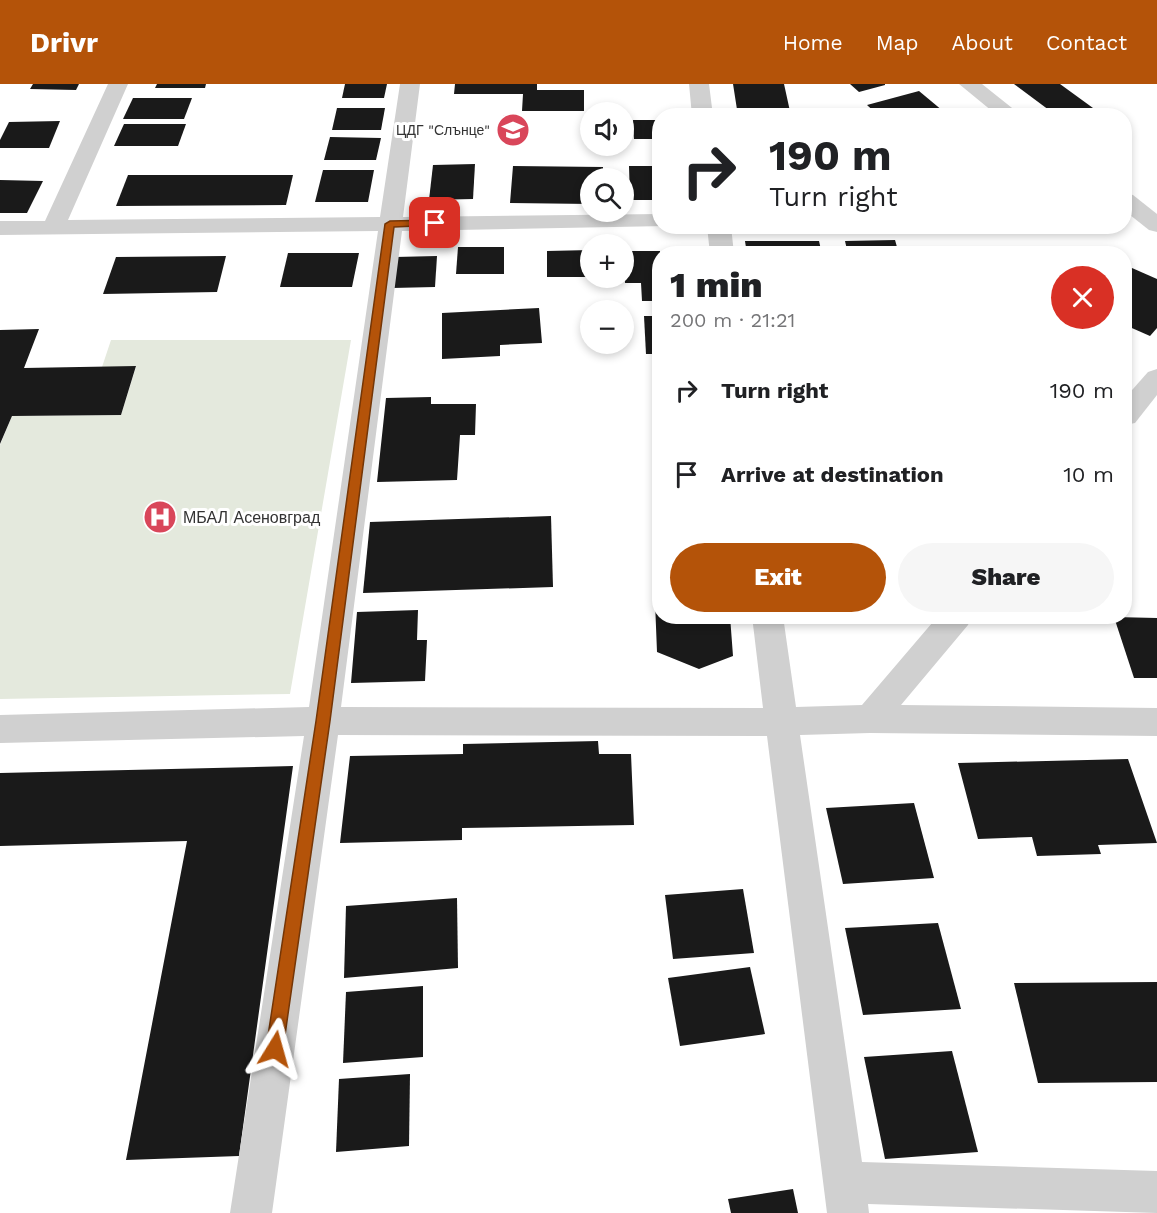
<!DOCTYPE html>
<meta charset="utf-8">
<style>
body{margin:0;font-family:"Work Sans",sans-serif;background:#f6f6f6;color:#202124;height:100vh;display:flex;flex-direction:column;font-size:22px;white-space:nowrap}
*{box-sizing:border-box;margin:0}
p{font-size:20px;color:#757577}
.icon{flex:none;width:33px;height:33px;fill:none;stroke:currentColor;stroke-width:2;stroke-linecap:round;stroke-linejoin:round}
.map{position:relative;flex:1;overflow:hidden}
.drawer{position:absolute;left:652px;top:162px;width:480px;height:378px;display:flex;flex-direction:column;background:#fff;border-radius:24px;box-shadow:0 3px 9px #0003}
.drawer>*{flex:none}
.top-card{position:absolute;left:652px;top:24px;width:480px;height:126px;border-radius:24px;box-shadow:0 3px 9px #0003;background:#fff;color:#202124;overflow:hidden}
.fabs{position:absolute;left:580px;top:18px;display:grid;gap:12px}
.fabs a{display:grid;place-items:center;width:54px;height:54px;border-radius:50%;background:#fff;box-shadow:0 3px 9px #0003;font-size:30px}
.pin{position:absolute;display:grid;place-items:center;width:51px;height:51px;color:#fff;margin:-26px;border-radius:12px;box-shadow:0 3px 9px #0006}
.me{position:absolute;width:66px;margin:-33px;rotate:8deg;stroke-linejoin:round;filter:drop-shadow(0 0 4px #0008)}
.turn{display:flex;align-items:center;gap:21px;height:126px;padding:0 18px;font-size:27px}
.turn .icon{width:78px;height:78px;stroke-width:2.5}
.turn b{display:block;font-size:42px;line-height:51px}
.round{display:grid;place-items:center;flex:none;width:63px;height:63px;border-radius:32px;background:#f6f6f6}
.summary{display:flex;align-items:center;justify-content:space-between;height:102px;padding:0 18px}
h1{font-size:36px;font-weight:800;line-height:45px}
.action{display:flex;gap:12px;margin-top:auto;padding:12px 18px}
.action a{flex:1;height:69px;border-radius:36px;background:#b45309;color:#fff;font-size:24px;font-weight:800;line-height:69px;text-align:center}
.action a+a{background:#f6f6f6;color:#202124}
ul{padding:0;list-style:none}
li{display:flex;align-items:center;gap:18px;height:84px;padding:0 18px}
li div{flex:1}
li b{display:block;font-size:22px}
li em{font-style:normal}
header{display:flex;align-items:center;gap:36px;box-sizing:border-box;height:84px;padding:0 30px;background:#b45309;color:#fff}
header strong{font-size:28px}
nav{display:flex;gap:33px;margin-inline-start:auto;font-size:21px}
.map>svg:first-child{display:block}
.green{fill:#e4e9dd}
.building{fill:#1a1a1a}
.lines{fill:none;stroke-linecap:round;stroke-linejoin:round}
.minor{fill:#d0d0d0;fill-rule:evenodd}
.route{fill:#b45309;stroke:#753606;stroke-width:1.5}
.labels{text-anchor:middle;stroke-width:6;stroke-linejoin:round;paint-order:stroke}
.far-poi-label{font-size:14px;fill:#333;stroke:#fff;text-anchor:end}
.poi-label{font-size:16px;fill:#333;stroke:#fff;text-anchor:start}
</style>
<header>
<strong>Drivr</strong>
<nav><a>Home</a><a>Map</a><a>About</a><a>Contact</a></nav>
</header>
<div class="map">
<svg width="1157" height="1129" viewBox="0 0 1157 1129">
<rect width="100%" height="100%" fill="#fff"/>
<polygon class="green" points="111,256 351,256 290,610 0,615 0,361 12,332 121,331 136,283 102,283"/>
<g class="building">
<polygon points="33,0 79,0 76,6 30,5"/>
<polygon points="157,0 206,0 205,4 155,4"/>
<polygon points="345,0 387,0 384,14 342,14"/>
<polygon points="455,0 537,0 537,6 584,6 584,27 522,27 523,10 454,10"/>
<polygon points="733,0 784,0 791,32 738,32"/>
<polygon points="850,0 885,0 885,1 859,8"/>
<polygon points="1014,0 1060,0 1104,32 1057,32"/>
<polygon points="919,7 949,32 879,32 867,21"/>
<polygon points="133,14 192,14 184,35 123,35"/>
<polygon points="337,24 385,24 381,46 332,46"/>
<polygon points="633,36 660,36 660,55 634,55"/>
<polygon points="60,37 49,64 0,64 0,56 9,38"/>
<polygon points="124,40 186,40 178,62 114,62"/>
<polygon points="330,53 381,54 376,76 324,76"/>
<polygon points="475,80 473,115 429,116 433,81"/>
<polygon points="513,82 603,83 603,94 591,94 591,120 510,119"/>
<polygon points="629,82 660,82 660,116 630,116"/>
<polygon points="323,86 374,86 368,118 315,118"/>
<polygon points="128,91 293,91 286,121 116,122"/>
<polygon points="0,96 43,97 27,129 0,129"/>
<polygon points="895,156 899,170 848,170 845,157"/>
<polygon points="745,157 819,157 822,170 747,170"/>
<polygon points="458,163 504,163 504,190 456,190"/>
<polygon points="591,166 591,193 547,193 547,167"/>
<polygon points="624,167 660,167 660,217 642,217 641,199 625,199"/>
<polygon points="288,169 359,169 352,203 280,203"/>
<polygon points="226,172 217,208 103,210 116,173"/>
<polygon points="437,172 435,203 392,204 395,173"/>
<polygon points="1132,184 1157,195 1157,244 1150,252 1125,241 1125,191"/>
<polygon points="539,224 542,259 500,261 500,272 442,275 442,229"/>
<polygon points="644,232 660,232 660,270 646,270"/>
<polygon points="39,245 24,284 136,282 121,331 12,332 0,360 0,246"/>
<polygon points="652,290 660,290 660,326 654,326"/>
<polygon points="431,313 431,320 476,320 475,351 460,351 457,396 377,398 386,314"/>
<polygon points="653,350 660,350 660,389 656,389"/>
<polygon points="551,432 553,503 363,509 370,438"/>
<polygon points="652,442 660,442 660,532 730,532 733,572 699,585 657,568"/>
<polygon points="418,526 417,556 427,556 425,597 351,599 357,528"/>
<polygon points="1114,533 1157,534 1157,594 1134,594"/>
<polygon points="598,657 599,670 631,670 634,741 462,744 462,756 340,759 350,672 463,670 463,660"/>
<polygon points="1128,675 1157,759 1098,761 1101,770 1037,772 1032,753 978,755 958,679"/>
<polygon points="293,682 239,1072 126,1076 187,757 0,762 0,689"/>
<polygon points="914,719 934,794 843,800 826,724"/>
<polygon points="743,805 754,869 673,875 665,811"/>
<polygon points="457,814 458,884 344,894 346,822"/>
<polygon points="938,839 961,925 863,931 845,844"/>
<polygon points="750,883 765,950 680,962 668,894"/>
<polygon points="1157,898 1157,998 1038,999 1014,899"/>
<polygon points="423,902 423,973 343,979 346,908"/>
<polygon points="952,967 978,1068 885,1075 864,973"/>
<polygon points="410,990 409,1062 336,1068 339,995"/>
<polygon points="793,1105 798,1129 731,1129 728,1115"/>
</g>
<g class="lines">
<g class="minor">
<polygon points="108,0 128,0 68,136 380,133 400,0 420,0 403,133 660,130 660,142 666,142 402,147 341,623 763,624 752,532 783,532 796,623 862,621 938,532 972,532 968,541 901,621 1157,624 1157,652 870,649 800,651 862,1078 1157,1087 1157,1129 868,1120 869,1129 827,1129 767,652 338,651 272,1129 230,1129 304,652 0,659 0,631 309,623 378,147 0,151 0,137 45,137"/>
<polygon points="689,0 709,0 713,32 692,32"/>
<polygon points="959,0 982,0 1022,32 998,32"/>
<polygon points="1125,109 1133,111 1157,130 1157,148 1149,146 1125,127"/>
<polygon points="707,142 731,142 734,170 710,170"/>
<polygon points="1157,285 1157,311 1135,339 1125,341 1125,314 1148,288"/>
</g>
</g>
<polygon class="route" points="435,136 440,139 438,141 394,143 330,637 283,965 281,971 275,974 269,971 266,965 316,637 385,140 390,137"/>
<defs>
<g id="school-disc" transform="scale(1.725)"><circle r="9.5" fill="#d9465a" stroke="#fff"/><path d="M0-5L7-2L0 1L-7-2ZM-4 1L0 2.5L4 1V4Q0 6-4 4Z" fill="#fff"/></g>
<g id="hospital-disc" transform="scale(1.725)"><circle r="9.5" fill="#d9465a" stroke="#fff"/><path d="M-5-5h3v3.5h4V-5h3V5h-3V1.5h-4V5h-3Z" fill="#fff"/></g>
</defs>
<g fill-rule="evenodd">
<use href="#school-disc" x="513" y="46"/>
<use href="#hospital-disc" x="160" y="433"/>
</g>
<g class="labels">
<g class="far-poi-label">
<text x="490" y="51">ЦДГ "Слънце"</text>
</g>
<g class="poi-label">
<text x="183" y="439">МБАЛ Асеновград</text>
</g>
</g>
</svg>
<div class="fabs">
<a><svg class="icon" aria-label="sound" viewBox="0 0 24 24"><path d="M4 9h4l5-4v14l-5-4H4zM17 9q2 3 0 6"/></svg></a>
<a><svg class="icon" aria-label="search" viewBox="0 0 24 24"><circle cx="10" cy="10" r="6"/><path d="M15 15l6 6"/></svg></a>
<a>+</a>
<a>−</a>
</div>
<div class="pin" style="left:435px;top:139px;background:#d93025"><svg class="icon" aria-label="arrive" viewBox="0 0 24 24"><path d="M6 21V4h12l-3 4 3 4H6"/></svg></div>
<svg class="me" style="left:275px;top:965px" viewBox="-20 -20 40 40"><path d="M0-17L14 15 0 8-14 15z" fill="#b45309" stroke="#fff" stroke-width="4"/></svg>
<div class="top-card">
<div class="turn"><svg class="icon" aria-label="right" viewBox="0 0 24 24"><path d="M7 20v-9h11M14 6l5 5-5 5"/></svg><div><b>190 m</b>Turn right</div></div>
</div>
<section class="drawer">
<div class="summary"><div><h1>1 min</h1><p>200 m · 21:21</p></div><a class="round" style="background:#d93025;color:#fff"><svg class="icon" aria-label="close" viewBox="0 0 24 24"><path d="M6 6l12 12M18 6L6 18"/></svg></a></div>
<ul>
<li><svg class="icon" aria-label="right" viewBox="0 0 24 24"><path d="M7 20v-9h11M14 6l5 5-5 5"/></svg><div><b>Turn right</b></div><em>190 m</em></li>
<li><svg class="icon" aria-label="arrive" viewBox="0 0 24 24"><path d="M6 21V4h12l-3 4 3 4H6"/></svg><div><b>Arrive at destination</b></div><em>10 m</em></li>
</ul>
<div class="action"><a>Exit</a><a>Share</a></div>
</section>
</div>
